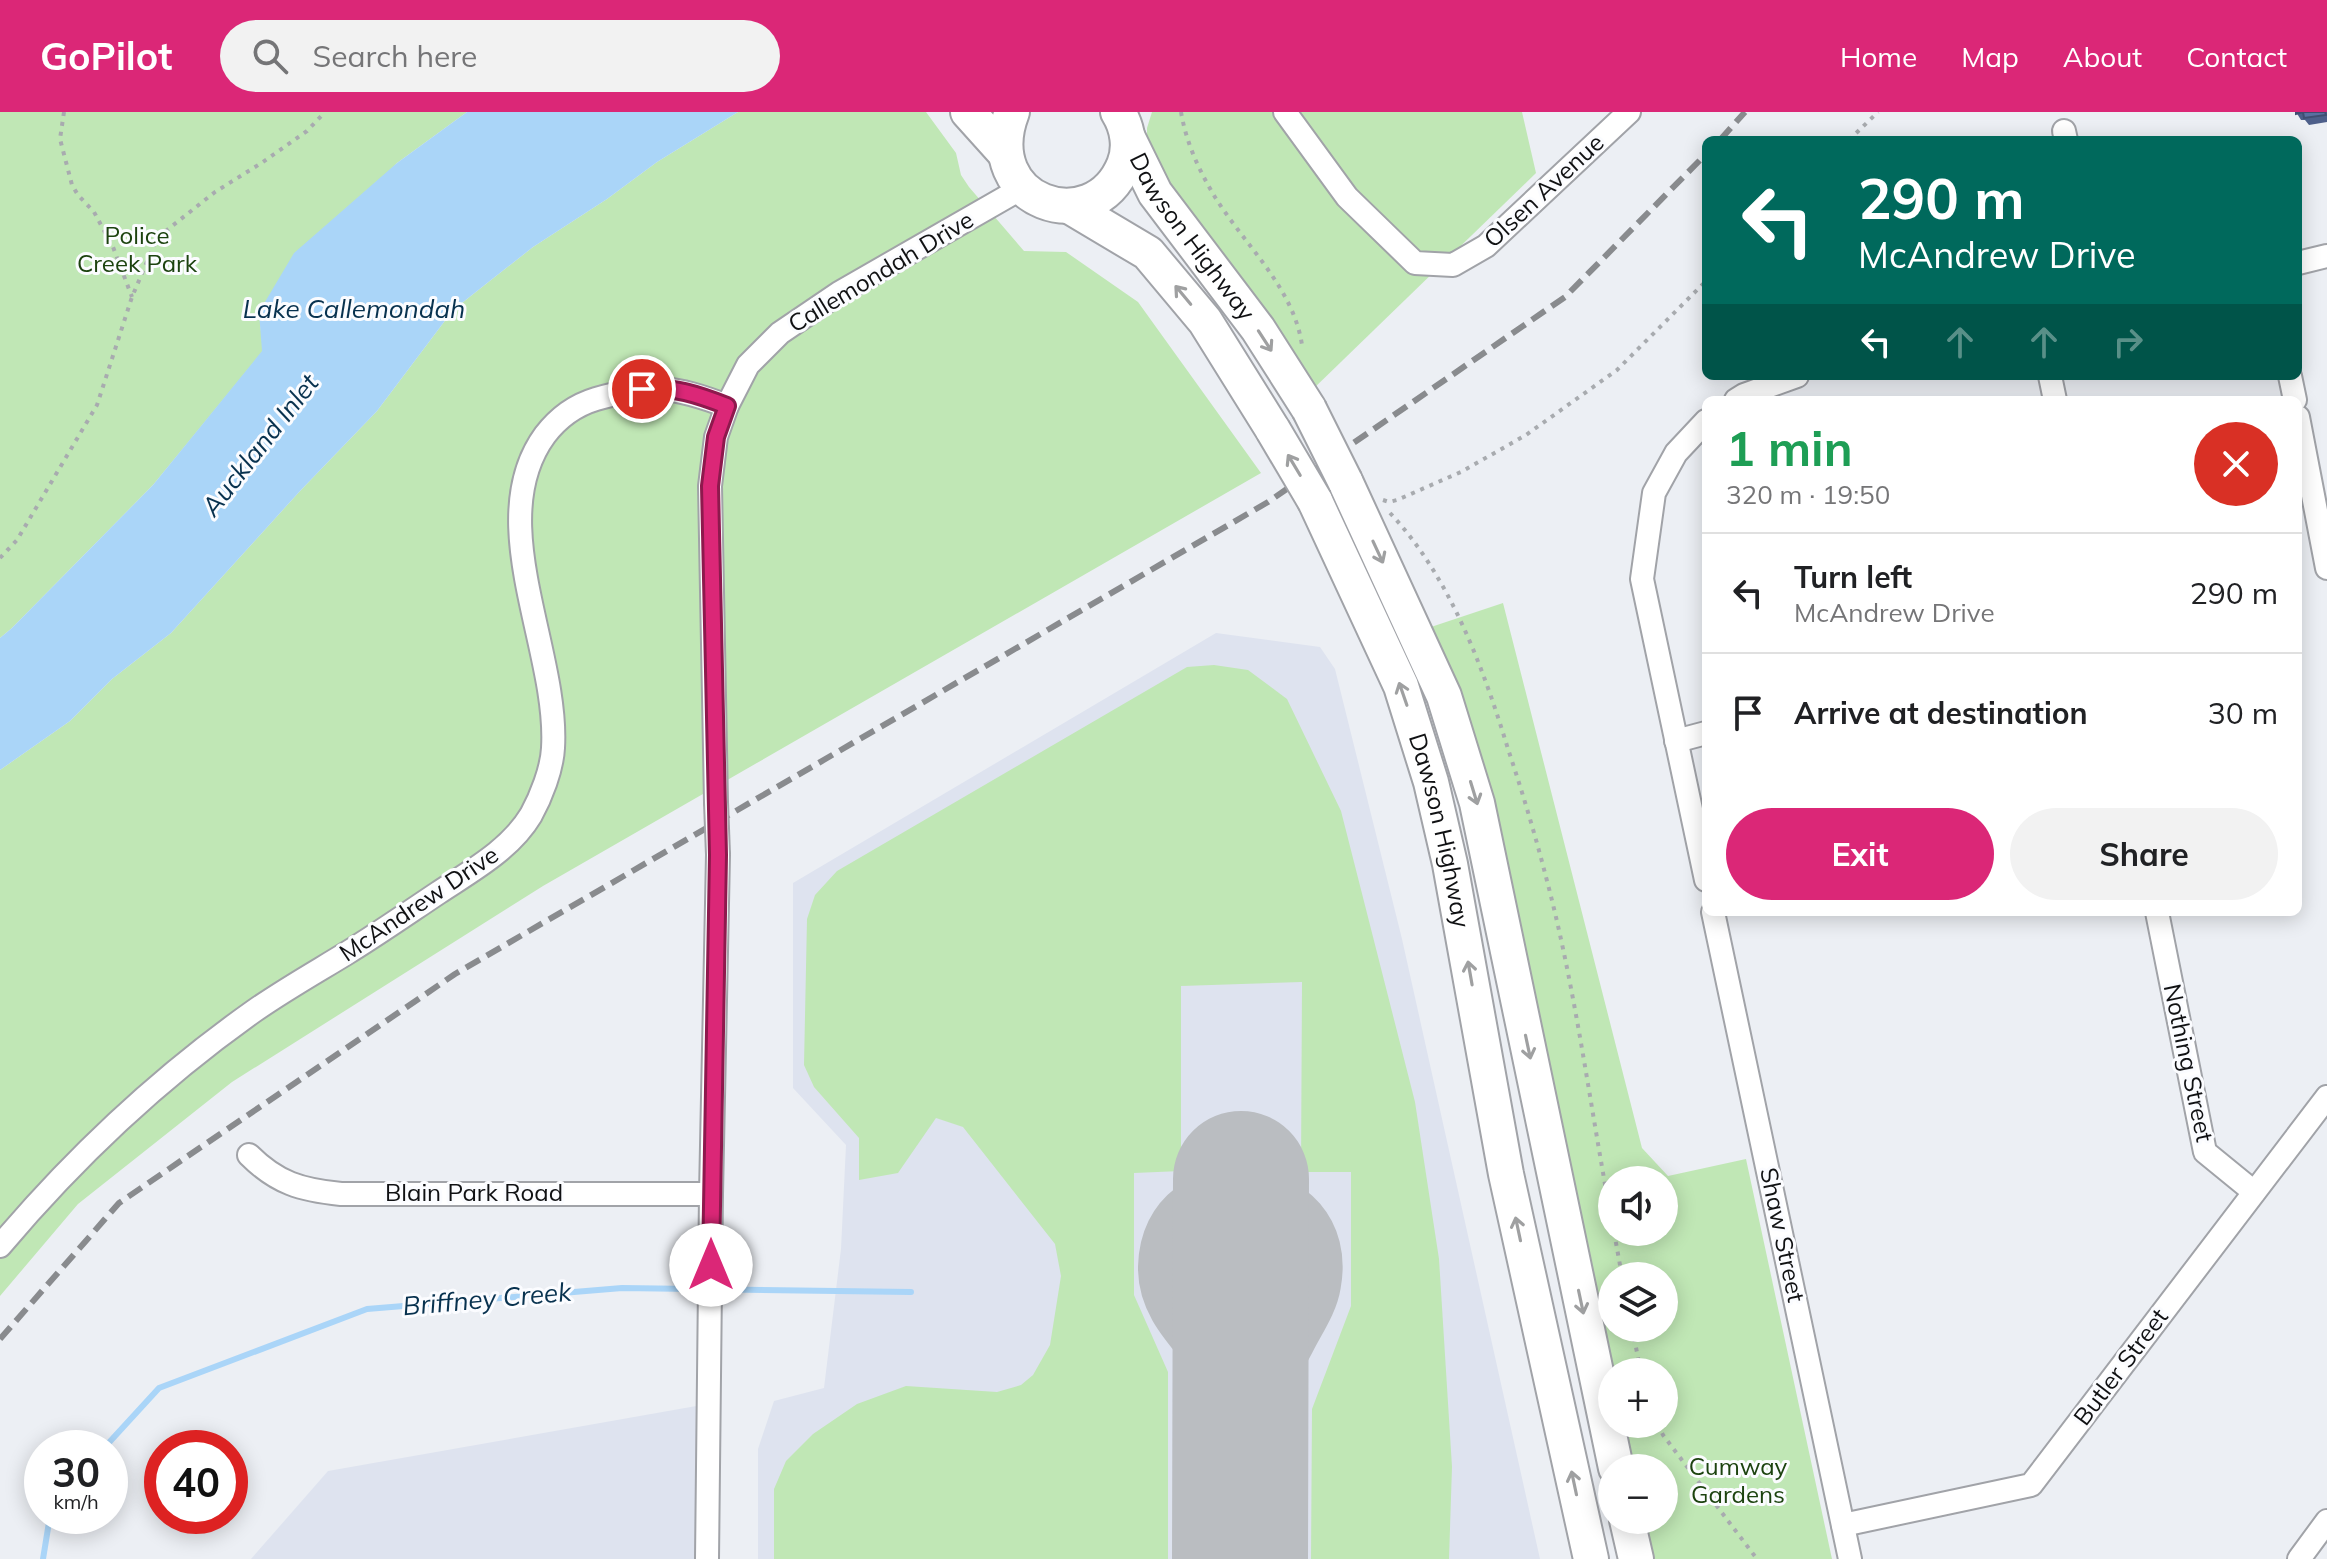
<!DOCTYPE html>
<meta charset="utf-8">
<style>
body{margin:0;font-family:Mulish,sans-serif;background:#f2f2f2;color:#202124;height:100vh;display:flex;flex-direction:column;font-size:30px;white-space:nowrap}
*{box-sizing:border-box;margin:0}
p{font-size:26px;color:#757577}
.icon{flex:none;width:44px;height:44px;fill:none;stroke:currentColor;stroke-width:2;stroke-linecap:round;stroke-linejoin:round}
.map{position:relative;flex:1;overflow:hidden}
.drawer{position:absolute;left:1702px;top:284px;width:600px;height:520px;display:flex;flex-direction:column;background:#fff;border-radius:12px;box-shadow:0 4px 20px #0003}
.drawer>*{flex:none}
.banner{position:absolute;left:1702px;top:24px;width:600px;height:244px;border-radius:12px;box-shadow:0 4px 20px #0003;background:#00695c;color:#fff;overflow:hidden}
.tools{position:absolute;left:1598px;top:1054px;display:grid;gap:16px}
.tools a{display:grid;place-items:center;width:80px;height:80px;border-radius:50%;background:#fff;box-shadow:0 4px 20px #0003;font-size:40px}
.speed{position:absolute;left:24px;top:1318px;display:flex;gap:16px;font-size:40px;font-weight:700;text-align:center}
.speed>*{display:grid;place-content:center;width:104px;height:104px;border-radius:50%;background:#fff;box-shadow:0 4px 20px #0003;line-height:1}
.speed small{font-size:20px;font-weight:400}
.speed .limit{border:12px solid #d22;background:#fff;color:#111}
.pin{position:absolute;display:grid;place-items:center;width:68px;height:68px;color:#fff;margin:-34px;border:4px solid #fff;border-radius:50%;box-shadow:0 2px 8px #0007}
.me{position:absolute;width:88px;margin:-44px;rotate:0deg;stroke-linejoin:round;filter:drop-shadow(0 0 6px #0008)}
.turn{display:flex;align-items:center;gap:28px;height:168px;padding:0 24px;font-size:36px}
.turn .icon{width:104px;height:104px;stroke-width:2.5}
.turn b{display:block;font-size:56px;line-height:68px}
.lanes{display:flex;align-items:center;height:76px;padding:0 24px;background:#0003;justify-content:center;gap:40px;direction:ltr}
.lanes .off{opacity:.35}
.round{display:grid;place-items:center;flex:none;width:84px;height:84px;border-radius:42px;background:#f2f2f2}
.headline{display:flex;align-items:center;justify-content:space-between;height:136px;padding:0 24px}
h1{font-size:48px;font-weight:700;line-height:60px;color:#1e9e55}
.button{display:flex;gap:16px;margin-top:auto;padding:16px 24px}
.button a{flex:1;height:92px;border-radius:48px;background:#db2777;color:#fff;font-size:32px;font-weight:700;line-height:92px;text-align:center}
.button a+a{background:#f2f2f2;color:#202124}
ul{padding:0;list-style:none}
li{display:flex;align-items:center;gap:24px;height:120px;padding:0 24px;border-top:2px solid #e0e0e0}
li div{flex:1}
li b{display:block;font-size:30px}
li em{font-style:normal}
header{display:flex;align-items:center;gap:48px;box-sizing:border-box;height:112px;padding:0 40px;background:#db2777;color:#fff}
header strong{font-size:38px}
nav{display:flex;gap:44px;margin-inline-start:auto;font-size:28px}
.search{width:560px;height:72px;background:#f2f2f2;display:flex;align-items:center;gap:20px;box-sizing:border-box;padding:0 28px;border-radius:44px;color:#757577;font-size:30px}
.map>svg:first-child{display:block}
.built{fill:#dee3ef}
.green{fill:#c0e7b5;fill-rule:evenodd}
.water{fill:#aad5f8}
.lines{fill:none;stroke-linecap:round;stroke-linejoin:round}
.stream{stroke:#aad5f8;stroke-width:6}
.taxiway{stroke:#babdc1;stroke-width:54}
.runway{stroke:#babdc1;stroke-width:136}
.minor-casing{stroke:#a1a3a8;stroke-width:26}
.highway-casing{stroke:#a1a3a8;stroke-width:38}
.path{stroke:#a8abaf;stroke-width:4;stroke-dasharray:4 6;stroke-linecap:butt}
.minor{stroke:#fff;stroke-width:22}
.highway{stroke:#fff;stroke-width:34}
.rail{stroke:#898b8e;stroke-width:6;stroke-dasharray:16 8;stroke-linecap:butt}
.minor-bridge-casing{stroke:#a1a3a8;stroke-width:26;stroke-linecap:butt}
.highway-bridge-casing{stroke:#a1a3a8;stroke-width:38;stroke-linecap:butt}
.minor-bridge{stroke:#fff;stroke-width:22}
.highway-bridge{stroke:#fff;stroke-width:34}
.wall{fill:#4d5f8a}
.building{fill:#5a6fa1;stroke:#3f4e71;stroke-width:2}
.oneway{stroke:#9fa0a1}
.route-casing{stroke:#8e194d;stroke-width:20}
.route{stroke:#db2777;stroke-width:14}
.labels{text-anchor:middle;stroke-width:6;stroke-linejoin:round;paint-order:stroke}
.street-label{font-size:24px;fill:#101113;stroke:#fbfcff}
.park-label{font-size:24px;fill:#1c430f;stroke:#fbfcff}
.water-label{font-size:26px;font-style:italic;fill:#08324f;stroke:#fbfcff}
</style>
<header>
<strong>GoPilot</strong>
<div class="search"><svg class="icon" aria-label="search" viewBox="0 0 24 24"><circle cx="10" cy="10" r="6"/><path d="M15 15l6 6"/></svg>Search here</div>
<nav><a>Home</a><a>Map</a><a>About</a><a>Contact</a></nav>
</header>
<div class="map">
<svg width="2327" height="1447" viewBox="0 0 2327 1447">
<rect width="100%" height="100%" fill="#eceff4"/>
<g class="built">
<polygon points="1216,521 1320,535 1335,557 1402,827 1540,1447 758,1447 758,1337 774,1289 824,1276 841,1137 846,1033 793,976 793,771"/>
<polygon points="702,1293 701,1447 251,1447 328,1359"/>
</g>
<g class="green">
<polygon points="0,0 467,0 397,51 259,200 263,239 153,373 12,516 0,526"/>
<polygon points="738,0 926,0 956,41 961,63 969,75 1024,139 1066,140 1138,190 1261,361 543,774 232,970 78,1092 0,1184 0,658 70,609 112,567 171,521 300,379 377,299 453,198 533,135 607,87 657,50"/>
<polygon points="1152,0 1522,0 1536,61 1310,280 1188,112 1147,30 1147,16"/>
<path d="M1503,491L1642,1036L1668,1064L1746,1047L1832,1447H1651L1643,1408H1664V1356H1632L1623,1312H1664V1260H1612L1428,516ZM1612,1068H1664V1120H1612ZM1612,1164H1664V1216H1612Z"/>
<polygon points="1214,553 1248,558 1287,587 1341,699 1415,990 1439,1147 1452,1355 1449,1447 1311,1447 1312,1297 1351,1194 1351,1060 1301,1060 1302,870 1181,874 1181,1059 1134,1061 1134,1183 1168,1260 1168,1447 774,1447 774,1377 786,1349 813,1322 857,1292 906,1274 997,1280 1021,1273 1033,1263 1050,1233 1061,1164 1055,1132 963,1015 936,1006 898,1061 859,1068 859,1026 814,975 804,953 807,807 815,783 837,759 1187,555"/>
</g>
<polygon class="water" points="467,0 738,0 657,50 607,87 533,135 453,198 377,299 300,379 171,521 112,567 70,609 0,658 0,526 12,516 153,373 262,239 259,200 294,141 397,51"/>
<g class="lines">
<g class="stream">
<polyline points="104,1336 159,1276 367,1197 622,1176 911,1180"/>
<polyline points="43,1447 50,1404"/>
</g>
<path class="taxiway" d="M1240,1426L1238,1299C1234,1241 1164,1214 1165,1155C1167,1048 1334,1065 1314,1172C1311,1191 1298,1209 1289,1227C1273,1257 1256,1288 1240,1318"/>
<polyline class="runway" points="1240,1447 1241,1067"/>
<g class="minor-casing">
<g id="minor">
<polyline points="1285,0 1347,85 1415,151 1453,153 1486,134 1629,0"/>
<polyline points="2064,19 2066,28"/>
<polyline points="2298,151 2327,144"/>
<polyline points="2050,264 2055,288"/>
<polyline points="2290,264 2295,288"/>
<polyline points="1736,288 1744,283 1797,264"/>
<polyline points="2298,305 2327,456"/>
<polyline points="1706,309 1676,341 1654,381 1642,467 1706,768"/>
<polyline points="1676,629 1706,621"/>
<polyline points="716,690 710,374 716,325 727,294 748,253 780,221 839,181 1022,76"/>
<polyline points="1713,800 1850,1447"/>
<polyline points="2157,800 2205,1040 2254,1080"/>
<path d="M249,1043C277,1071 301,1078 341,1082H711"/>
<path d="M0,1134C76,1044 158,967 254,899C284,878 316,860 347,841C378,822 408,801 438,781C471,759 510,738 531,703C541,685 552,657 553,636C559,538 482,409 545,323C558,306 576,293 596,287C652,271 674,274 727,294"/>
<polyline points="1843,1413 2031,1373 2327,985"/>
<polyline points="707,1447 711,1082 718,743"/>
<polyline points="2299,1447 2327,1409"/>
</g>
</g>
<g class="highway-casing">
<g id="highway">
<polyline points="968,0 1004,40"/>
<path d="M1012,0C977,91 1093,129 1124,53C1131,36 1128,16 1118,0"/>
<path id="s1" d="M1128,26L1155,81L1258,217L1309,297"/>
<polyline points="1069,94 1148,141 1205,209 1273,318"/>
<polyline points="1345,369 1444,584 1477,691 1616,1356"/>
<path id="s2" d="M1315,389L1401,574L1431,670L1450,752L1506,1062L1591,1447"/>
<polyline points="1627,1408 1636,1447"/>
</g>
</g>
<g class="path">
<polyline points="64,0 60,27 72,73 78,83 94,100 113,135 132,185"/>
<path d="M1181,0C1186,29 1197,54 1212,80C1241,130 1293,173 1302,233"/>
<polyline points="1849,28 1878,0"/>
<polyline points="1383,388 1389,390 1397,388 1461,360 1526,323 1617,258 1706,169"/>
<path d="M1390,401C1450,465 1483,555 1508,637C1522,679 1535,722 1546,765C1576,878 1590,995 1612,1110"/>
<polyline points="0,446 17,428 97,293 132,185 157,126 215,80 263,50 307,19 325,0"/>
<polyline points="1614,1120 1622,1164"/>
<polyline points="1632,1216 1641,1260"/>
<polyline points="1658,1312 1663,1323 1757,1447"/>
</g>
<use href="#minor" class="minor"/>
<use href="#highway" class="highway"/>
<g class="rail">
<polyline points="1720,28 1745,0"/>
<polyline points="0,1227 119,1091 455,862 1268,390 1565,185 1706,42"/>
</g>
<g class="minor-bridge-casing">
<polyline id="minor-bridge" points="716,690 718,743"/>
</g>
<g class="highway-bridge-casing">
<g id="highway-bridge">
<polyline points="1309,297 1345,369"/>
<polyline points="1273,318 1315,389"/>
</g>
</g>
<use href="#minor-bridge" class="minor-bridge"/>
<use href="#highway-bridge" class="highway-bridge"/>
</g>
<polygon class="wall" points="2296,0 2327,0 2327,10 2309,13 2305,8 2301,8"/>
<polygon class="building" points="2296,0 2325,0 2326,3 2304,6 2303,0 2296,2"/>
<defs><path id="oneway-shaft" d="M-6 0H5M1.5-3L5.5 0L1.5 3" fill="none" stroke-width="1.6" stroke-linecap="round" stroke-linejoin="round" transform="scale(2)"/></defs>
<g class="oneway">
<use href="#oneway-shaft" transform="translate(1183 183) rotate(-130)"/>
<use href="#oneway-shaft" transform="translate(1265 229) rotate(57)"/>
<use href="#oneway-shaft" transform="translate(1294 353) rotate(-121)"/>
<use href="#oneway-shaft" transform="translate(1378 440) rotate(65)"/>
<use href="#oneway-shaft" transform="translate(1403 582) rotate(-109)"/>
<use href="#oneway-shaft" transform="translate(1474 681) rotate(73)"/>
<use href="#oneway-shaft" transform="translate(1470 861) rotate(-100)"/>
<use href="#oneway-shaft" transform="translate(1528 935) rotate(78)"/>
<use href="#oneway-shaft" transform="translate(1518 1117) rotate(-102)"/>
<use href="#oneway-shaft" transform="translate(1581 1190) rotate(78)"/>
<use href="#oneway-shaft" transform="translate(1574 1371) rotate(-102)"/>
</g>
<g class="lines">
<g class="route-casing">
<path id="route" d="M642,277C673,274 699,283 727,294L716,325L710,374L718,743L711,1153"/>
</g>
<use href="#route" class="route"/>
</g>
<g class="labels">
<g class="street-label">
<text transform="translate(1544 79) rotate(-43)" y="8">Olsen Avenue</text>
<text dy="8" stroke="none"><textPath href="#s1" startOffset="118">Dawson Highway</textPath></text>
<text transform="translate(881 160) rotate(-31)" y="8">Callemondah Drive</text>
<text dy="8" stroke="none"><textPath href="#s2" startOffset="354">Dawson Highway</textPath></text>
<text transform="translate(419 792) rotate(-34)" y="8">McAndrew Drive</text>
<text transform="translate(2188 951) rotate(78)" y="8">Nothing Street</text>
<text x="474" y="1089">Blain Park Road</text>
<text transform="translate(1782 1123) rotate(78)" y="8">Shaw Street</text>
<text transform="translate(2121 1255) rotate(-53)" y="8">Butler Street</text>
</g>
<g class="park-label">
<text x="137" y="132">Police<tspan x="137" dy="28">Creek Park</tspan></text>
<text x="1738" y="1363">Cumway<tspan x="1738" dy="28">Gardens</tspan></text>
</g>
<g class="water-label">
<text x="354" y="206">Lake Callemondah</text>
<text transform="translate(260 333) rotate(-52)" y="9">Auckland Inlet</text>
<text transform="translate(487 1187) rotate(-5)" y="9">Briffney Creek</text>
</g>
</g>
</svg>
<div class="tools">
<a><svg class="icon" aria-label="sound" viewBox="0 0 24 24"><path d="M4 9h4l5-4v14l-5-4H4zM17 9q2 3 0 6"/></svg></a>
<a><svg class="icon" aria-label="layers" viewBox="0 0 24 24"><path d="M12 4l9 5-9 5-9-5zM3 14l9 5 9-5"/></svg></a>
<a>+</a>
<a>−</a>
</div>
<div class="speed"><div>30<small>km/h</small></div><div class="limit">40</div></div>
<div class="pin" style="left:642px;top:277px;background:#d93025"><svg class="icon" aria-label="arrive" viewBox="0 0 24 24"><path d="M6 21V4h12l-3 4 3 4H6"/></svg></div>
<svg class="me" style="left:711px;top:1153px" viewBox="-20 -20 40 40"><circle r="19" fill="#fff"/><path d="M0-13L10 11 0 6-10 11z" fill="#db2777"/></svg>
<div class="banner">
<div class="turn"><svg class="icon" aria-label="left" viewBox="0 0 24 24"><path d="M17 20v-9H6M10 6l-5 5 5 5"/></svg><div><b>290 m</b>McAndrew Drive</div></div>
<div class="lanes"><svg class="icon" aria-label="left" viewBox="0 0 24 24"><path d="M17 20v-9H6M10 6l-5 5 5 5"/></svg><svg class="icon off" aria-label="ahead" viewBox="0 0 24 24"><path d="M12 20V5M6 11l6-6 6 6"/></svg><svg class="icon off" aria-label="ahead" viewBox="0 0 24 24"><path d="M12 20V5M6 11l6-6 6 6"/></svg><svg class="icon off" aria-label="right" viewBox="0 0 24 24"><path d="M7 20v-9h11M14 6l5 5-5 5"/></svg></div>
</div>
<section class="drawer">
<div class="headline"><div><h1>1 min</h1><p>320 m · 19:50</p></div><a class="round" style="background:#d93025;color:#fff"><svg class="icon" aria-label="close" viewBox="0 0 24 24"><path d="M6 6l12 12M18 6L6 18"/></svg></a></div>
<ul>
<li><svg class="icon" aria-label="left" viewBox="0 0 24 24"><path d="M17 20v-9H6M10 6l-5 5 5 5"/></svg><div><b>Turn left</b><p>McAndrew Drive</p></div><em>290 m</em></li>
<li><svg class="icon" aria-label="arrive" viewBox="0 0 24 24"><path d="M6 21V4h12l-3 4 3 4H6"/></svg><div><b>Arrive at destination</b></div><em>30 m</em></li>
</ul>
<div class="button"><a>Exit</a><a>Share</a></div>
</section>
</div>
